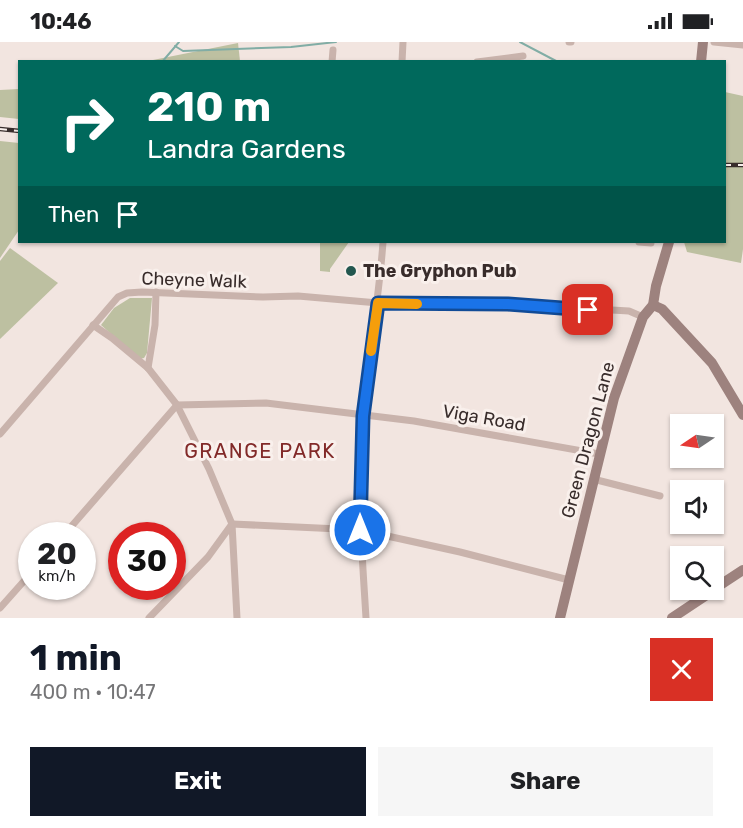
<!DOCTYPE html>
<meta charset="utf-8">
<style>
body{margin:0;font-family:Rubik,sans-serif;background:#f6f6f6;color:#202124;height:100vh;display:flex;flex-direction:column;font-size:22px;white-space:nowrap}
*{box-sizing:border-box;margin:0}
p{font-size:20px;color:#757577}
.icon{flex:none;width:33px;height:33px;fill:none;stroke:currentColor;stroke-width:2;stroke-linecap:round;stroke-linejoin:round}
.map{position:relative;height:576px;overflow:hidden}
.side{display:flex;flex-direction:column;background:#fff;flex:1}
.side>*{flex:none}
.hud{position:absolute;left:18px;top:18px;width:708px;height:183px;border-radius:0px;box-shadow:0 2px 4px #0004;background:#00695c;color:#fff;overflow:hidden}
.needle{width:39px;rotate:257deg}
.tools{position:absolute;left:670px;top:372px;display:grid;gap:12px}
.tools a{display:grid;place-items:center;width:54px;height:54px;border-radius:0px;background:#fff;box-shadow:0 2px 4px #0004;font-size:30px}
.speed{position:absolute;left:18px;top:480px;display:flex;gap:12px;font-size:30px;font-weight:700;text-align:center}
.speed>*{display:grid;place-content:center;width:78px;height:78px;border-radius:50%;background:#fff;box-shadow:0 2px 4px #0004;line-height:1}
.speed small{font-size:15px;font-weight:400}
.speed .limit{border:9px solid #d22;background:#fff;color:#111}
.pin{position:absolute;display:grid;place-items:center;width:51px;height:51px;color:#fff;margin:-26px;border-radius:12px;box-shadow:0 3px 9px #0006}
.me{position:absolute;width:66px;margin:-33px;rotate:0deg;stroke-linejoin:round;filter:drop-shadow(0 0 4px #0008)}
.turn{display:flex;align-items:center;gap:21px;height:126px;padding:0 30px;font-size:27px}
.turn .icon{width:78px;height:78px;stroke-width:2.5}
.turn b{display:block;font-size:42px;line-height:51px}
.then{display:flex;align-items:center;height:57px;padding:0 30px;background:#0003;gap:12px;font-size:22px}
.round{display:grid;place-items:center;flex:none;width:63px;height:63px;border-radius:0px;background:#f6f6f6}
.overview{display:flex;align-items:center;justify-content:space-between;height:102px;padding:0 30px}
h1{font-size:36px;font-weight:700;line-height:45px;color:#111827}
.cta{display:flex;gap:12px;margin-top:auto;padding:12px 30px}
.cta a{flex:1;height:69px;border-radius:0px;background:#111827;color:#fff;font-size:24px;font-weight:700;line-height:69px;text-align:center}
.cta a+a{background:#f6f6f6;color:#202124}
.status{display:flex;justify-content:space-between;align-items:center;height:42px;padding:0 30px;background:#fff;direction:ltr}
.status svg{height:16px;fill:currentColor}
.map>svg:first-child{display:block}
.green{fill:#bdc0a1}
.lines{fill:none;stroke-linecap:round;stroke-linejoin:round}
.stream{stroke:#81ada5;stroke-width:2}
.street{stroke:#c9b3ac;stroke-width:7}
.secondary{stroke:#9d827e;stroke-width:10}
.rail-casing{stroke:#382c2b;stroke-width:4.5}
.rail{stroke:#f9f0ec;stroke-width:2;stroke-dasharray:7;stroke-linecap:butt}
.route-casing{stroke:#114b97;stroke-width:15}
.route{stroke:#1a73e8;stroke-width:10}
.slow{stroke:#f59e0b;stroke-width:10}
.poi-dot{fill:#23574f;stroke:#f9f0ec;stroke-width:2}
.labels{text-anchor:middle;stroke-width:6;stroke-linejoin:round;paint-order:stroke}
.poi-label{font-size:18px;font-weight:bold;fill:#382c2b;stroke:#f9f0ec;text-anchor:start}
.street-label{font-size:18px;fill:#382c2b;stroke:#f9f0ec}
.neighbourhood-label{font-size:20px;letter-spacing:1.5px;fill:#822a29;stroke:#f9f0ec}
</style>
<div class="status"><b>10:46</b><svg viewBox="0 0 49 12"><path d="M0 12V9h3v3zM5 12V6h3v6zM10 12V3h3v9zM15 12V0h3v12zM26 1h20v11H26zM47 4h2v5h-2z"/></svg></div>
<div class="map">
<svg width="743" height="576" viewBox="0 0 743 576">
<rect width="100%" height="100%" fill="#f2e5e0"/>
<g class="green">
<polygon points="238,1 240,19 148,19"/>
<polygon points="19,47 19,77 0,75 0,48"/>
<polygon points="725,50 743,54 743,207 741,221 687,210 684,200 724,200"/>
<polygon points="0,99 19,101 19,188 0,216"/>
<polygon points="320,200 349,200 330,227 330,230 320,229"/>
<polygon points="10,206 58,241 0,297 0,219"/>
<polygon points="130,256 152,256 147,311 144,316 139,317 101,283 114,266"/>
</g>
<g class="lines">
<g class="stream">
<polyline points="520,0 558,20"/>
<polyline points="175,4 183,9 291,5 336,0"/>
<polyline points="162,20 179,0"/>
</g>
<g class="street">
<polyline points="569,0 571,0"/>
<polyline points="714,0 743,3"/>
<polyline points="332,20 333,8"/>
<polyline points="402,20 403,0"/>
<polyline points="477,20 523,14"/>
<polyline points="639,200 651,201"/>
<polyline points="93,283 112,296 148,326 177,363 209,427 232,482 237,576"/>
<polyline points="148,326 155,283 156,250"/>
<polyline points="0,392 118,255 127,251 142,250 263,255 298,254 378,261 508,262 629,269 643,275"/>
<polyline points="593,437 660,454"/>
<polyline points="63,494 177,363 266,361 414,379 599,412"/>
<polyline points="0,566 32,530"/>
<polyline points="149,576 208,515 232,482 360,488 460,510 569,538"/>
<path d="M366,576C362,509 356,441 363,373C368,315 379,258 383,200"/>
</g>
<g class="secondary">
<polyline points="701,20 703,0"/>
<polyline points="653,263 662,267 712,321 743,373"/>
<polyline points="714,547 743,528"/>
<polyline points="560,576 614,356 643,275 653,263 656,244 669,200"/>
<polyline points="672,576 714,548"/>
</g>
<g class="rail-casing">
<g id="rail">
<polyline points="0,87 20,89"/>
<polyline points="724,123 743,123"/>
</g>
</g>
<use href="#rail" class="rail"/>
</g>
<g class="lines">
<g class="route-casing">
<polyline id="route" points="360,488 363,374 378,261 508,262 588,268"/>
</g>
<use href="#route" class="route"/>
<polyline class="slow" points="371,309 378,261 417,262"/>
</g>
<circle class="poi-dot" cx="351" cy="229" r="6"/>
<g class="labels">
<g class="poi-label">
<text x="363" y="235">The Gryphon Pub</text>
</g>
<g class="street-label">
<text transform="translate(194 238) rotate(2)" y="6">Cheyne Walk</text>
<text transform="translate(484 376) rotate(10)" y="6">Viga Road</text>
<text transform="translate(588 398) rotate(-75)" y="6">Green Dragon Lane</text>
</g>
<g class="neighbourhood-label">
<text x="260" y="416">GRANGE PARK</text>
</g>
</g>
</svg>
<div class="tools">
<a><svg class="needle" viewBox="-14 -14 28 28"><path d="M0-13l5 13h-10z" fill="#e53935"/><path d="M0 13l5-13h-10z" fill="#757577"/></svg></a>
<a><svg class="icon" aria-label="sound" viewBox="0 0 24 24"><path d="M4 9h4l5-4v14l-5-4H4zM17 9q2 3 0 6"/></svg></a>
<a><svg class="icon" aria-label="search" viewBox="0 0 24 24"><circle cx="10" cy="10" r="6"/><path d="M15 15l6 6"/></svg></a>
</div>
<div class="speed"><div>20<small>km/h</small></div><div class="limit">30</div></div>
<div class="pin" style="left:588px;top:268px;background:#d93025"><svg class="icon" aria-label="arrive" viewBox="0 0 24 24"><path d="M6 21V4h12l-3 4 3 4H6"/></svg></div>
<svg class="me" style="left:360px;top:488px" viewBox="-20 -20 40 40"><circle r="17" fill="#1a73e8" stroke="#fff" stroke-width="3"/><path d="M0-11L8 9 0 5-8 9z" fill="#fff"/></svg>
<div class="hud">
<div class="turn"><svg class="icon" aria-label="right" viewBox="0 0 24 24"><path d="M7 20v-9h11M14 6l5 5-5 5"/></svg><div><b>210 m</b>Landra Gardens</div></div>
<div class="then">Then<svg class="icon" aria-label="arrive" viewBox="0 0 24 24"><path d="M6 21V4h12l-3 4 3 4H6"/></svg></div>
</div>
</div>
<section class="side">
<div class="overview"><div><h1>1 min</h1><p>400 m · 10:47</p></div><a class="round" style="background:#d93025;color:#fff"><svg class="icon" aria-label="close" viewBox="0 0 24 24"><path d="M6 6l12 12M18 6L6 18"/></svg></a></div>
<div class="cta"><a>Exit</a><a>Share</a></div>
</section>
